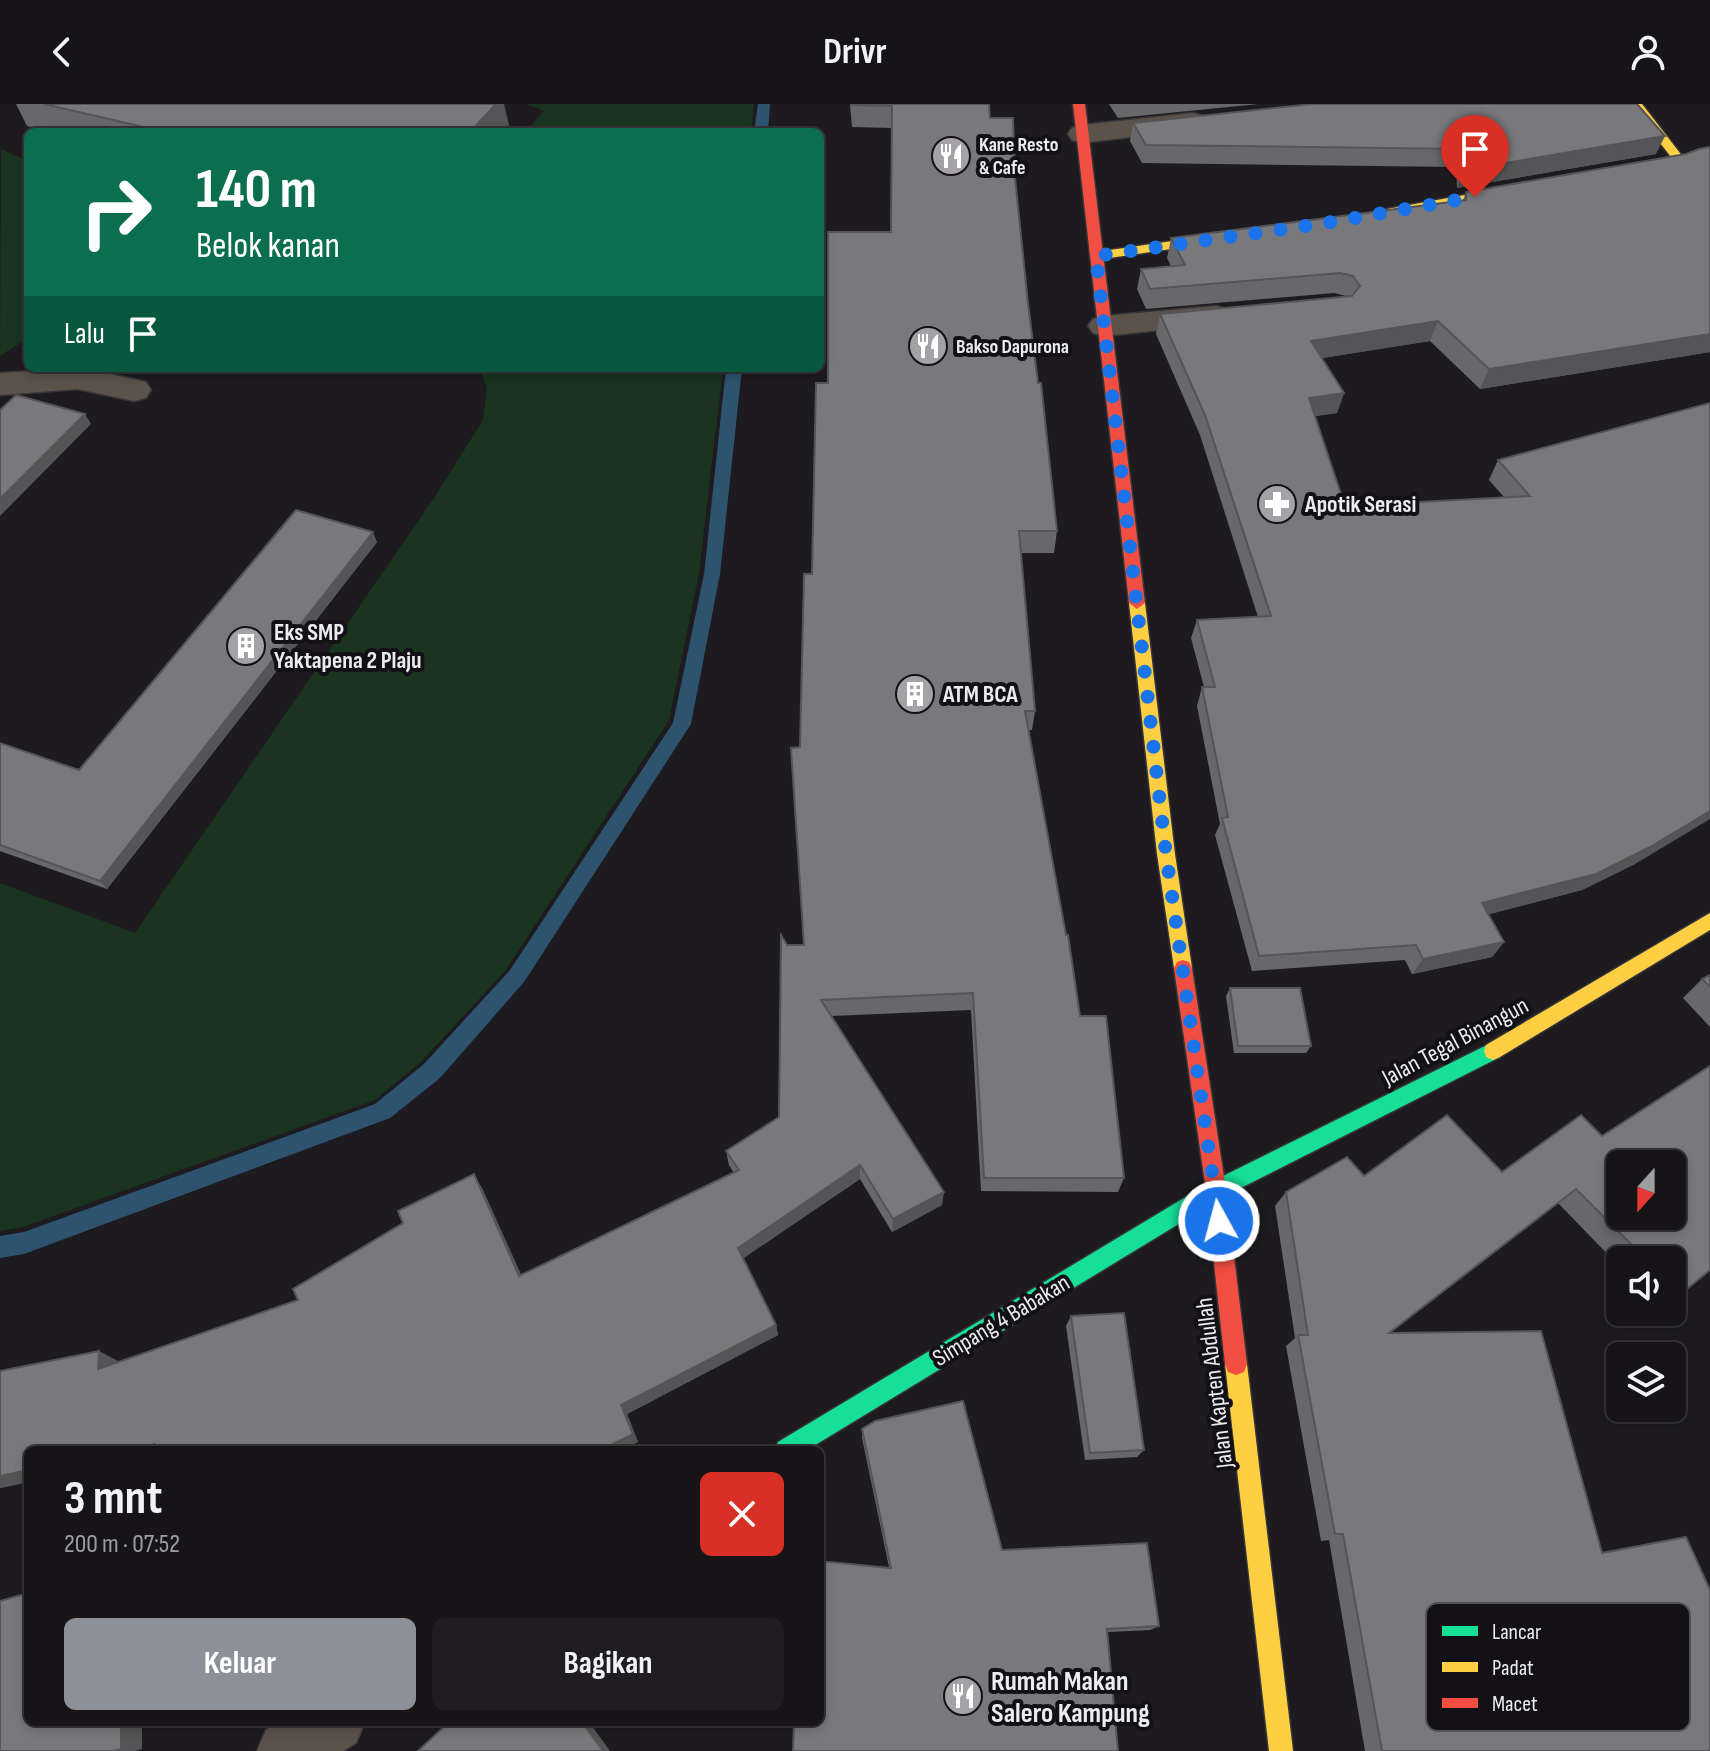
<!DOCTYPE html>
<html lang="id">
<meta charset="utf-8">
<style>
body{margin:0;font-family:"Sofia Sans Condensed",sans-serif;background:#1f1d20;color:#f1f3f6;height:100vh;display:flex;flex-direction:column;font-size:30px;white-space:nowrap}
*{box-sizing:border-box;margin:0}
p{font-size:26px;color:#9e9ea1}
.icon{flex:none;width:44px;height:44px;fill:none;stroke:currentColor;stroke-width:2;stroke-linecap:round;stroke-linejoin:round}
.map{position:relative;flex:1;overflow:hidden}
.side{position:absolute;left:24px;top:1342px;width:800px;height:280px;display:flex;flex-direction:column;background:#161417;border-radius:12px;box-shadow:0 4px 12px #0003,0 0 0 2px #353336}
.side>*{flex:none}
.top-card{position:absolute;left:24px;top:24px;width:800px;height:244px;border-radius:12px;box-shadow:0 4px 12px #0003,0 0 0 2px #353336;background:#0b6e4f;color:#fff;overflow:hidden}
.needle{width:52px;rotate:201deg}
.fabs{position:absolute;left:1606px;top:1046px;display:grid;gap:16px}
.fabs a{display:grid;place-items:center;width:80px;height:80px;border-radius:12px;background:#161417;box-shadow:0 4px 12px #0003,0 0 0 2px #353336;font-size:40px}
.pin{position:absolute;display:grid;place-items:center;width:68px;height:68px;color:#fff;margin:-82px -34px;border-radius:50% 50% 50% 0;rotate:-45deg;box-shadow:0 0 8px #0007}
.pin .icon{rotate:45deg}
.me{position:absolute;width:88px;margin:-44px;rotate:353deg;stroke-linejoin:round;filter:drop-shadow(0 0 6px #0008)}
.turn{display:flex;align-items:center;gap:28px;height:168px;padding:0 40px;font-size:36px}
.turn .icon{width:104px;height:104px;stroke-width:2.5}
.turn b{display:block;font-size:56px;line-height:68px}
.then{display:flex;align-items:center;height:76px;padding:0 40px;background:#0003;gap:16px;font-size:30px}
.round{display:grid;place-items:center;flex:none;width:84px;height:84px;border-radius:12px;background:#1f1d20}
.overview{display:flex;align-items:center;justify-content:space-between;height:136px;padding:0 40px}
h1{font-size:48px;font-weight:700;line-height:60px}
.cta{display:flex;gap:16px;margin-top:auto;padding:16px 40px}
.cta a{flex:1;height:92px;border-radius:12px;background:#8c9099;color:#fff;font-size:32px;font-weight:700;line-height:92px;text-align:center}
.cta a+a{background:#1f1d20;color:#f1f3f6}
header{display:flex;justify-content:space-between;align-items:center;height:104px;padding:0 40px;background:#161417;font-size:36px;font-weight:700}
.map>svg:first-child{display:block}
.green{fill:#1a3420}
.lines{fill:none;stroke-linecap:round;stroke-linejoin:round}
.stream{fill:#2d536e;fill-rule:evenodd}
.street-casing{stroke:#363537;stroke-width:3}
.fast-casing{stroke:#363537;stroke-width:3}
.slow-casing{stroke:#363537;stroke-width:3}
.jam-casing{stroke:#363537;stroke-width:3}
.street{fill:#5b524a;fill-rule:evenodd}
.fast{fill:#16e098;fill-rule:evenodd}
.slow{fill:#ffcf43;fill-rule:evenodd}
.jam{fill:#f24e42;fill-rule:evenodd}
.wall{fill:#68676a;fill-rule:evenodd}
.shaded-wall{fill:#555456}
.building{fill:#79787b;stroke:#555456;stroke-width:2;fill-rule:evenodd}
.route{stroke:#1a73e8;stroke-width:14;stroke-dasharray:0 25.2}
.labels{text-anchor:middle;stroke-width:8;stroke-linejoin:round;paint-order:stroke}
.far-poi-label{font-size:20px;font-weight:bold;fill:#ecebef;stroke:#131116;text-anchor:start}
.poi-label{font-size:24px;font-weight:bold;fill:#ecebef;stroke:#131116;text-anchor:start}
.street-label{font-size:24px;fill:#ecebef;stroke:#131116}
.near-poi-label{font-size:28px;font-weight:bold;fill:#ecebef;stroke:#131116;text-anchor:start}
.key{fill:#131116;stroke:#545257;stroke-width:2}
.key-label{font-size:22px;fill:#ecebef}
</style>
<header><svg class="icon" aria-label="back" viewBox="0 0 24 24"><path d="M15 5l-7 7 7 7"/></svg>Drivr<svg class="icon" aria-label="person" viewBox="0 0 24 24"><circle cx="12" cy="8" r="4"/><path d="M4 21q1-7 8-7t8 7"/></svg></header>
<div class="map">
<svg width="1710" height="1647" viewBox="0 0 1710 1647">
<rect width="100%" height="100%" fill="#1d1b1f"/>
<g class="green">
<polygon points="527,0 754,0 751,28 525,28 544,7"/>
<polygon points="1,45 28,57 28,234 0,252"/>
<polygon points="474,264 723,264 699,469 669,616 505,867 421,958 375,996 23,1123 0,1127 0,779 135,829 434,394 483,316 487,284 482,270"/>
</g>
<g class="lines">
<g class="stream">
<polygon points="758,0 770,0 768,28 754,28"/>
<polygon points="726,264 742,264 720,470 691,620 524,878 440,974 390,1014 24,1150 0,1154 0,1132 24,1128 375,1000 424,960 510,866 673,619 704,470"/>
</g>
<g class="street-casing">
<g id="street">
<polygon points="1193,9 1203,12 1207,18 1203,24 1082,39 1072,36 1068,30 1072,24 1082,21"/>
<polygon points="1216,202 1227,205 1232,212 1227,219 1104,232 1093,229 1088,222 1093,215 1104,212"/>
<polygon points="82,264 146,278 151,286 146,294 134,297 78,285 0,291 0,269"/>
<polygon points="279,1618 365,1618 356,1639 343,1647 257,1647 266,1626"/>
</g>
</g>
<g class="fast-casing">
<polygon id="fast" points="1493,938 1500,941 1502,947 1500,953 1223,1093 807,1346 775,1346 778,1338 1209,1079"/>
</g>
<g class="slow-casing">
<g id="slow">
<polygon points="1630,0 1642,0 1683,53 1679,61 1619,71 1619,65 1671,53"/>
<polygon points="1520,81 1526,85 1524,88 1387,113 1381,109 1387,105"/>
<polygon points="1228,129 1234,133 1232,136 1096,156 1090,152 1096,148"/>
<polygon points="1137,493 1145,499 1175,750 1192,864 1189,870 1183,872 1177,870 1174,864 1157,750 1129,499"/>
<polygon points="1710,809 1710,826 1500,953 1493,956 1486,953 1484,947 1486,941"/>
<polygon points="1236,1249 1244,1252 1247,1260 1293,1647 1269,1647 1225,1260 1228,1252"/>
</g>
</g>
<g class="jam-casing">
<g id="jam">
<polygon points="1073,0 1085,0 1145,499 1137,505 1129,499"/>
<polygon points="1183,856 1189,858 1192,864 1226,1086 1247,1260 1244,1268 1236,1271 1228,1268 1225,1260 1206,1086 1174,864 1177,858"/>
</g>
</g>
<use href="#street" class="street"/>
<use href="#fast" class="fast"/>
<use href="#slow" class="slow"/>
<use href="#jam" class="jam"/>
</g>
<g class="wall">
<polygon points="16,0 496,0 509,21 503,28 54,28 27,22"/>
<polygon points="850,0 989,0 990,14 1015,74 1028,199 1057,427 1054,449 1021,449 1035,607 1032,626 1029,626 1080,912 1124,1074 1118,1088 981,1087 971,906 832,912 942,1101 892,1128 860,1075 743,1154 776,1221 778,1231 627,1310 638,1338 28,1346 28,1378 0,1384 0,1267 118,1257 118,1258 298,1196 482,1084 521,1171 734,1069 729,1061 726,1047 779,1013 787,841 804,841 800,643 828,279 891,128 892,24 852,23"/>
<polygon points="1109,0 1259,0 1118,14"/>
<polygon points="1133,19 1656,50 1457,84 1456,63 1142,59 1130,37"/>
<polygon points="1710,43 1710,248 1480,285 1430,237 1322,254 1344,289 1337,309 1315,312 1345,402 1504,393 1489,376 1498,356 1710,299 1635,760 1582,786 1489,810 1504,838 1492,853 1412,870 1405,856 1252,867 1215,731 1220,720 1197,602 1202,583 1204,583 1191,534 1197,516 1258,513 1200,331 1156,230 1160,210 1346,192 1334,189 1146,205 1137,185 1141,165 1171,162 1167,154 1171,134 1463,96 1466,88 1686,50"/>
<polygon points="377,438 107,785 0,747 0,639 79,666"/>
<polygon points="1710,871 1710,923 1683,894 1702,875"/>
<polygon points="1230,884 1311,942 1306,949 1234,949 1226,892"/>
<path d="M1710,962V1166L1681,1190L1672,1195V1156H1620V1163L1558,1099L1390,1229L1541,1227L1602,1449L1686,1433L1710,1486V1647H1365L1329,1436L1321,1437L1286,1242L1295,1234L1275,1102L1286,1088L1347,1053L1364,1072L1447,1011L1502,1068L1581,1011L1602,1032ZM1620,1060H1672V1112H1620Z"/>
<polygon points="1071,1212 1144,1346 1137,1353 1085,1356 1066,1222"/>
<polygon points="862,1325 1002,1446 1159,1522 1150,1526 1108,1528 889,1463 862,1334"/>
</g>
<g class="shaded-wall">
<polygon points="496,0 504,0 509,21 503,28 470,28"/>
<polygon points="1665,32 1656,50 1457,84 1464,66"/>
<polygon points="1438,217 1430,237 1304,257 1311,237"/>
<polygon points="1710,230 1710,248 1480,285 1489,265"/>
<polygon points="1344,289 1337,309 1302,314 1309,294"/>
<polygon points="85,310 91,320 0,412 0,395"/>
<polygon points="373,428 377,438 107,785 100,777"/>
<polygon points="1710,707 1710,715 1635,760 1582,786 1471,815 1482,799"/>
<polygon points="1504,838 1492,853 1412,870 1423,855"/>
<polygon points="860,1061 860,1075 741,1156 738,1144"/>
<polygon points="474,1070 482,1084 527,1184 519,1172"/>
<polygon points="944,1088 942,1101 892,1128 893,1115"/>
<polygon points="776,1221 778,1231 627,1310 638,1338 623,1346 601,1346 621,1301"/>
<polygon points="99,1247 118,1257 117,1275 98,1265"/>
<polygon points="155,1340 168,1346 127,1346"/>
<polygon points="28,1366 28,1378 0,1384 0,1372"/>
<polygon points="121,1618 142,1618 142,1645 135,1647 113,1647"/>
<polygon points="582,1618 589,1618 610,1647 603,1647"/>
</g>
<g class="building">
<polygon points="44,0 496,0 470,28 165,28"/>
<polygon points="852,0 989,0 990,14 1013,14 1015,74 1028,199 1038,279 1041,279 1057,427 1019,427 1035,607 1025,607 1066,831 1068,831 1080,912 1106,912 1124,1074 984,1074 973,889 821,896 944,1088 893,1115 860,1061 738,1144 776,1221 621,1301 633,1330 601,1346 156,1346 155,1340 127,1346 28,1346 28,1366 0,1372 0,1267 99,1247 98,1265 298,1196 293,1185 403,1119 398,1107 474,1070 519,1172 739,1066 726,1047 779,1013 781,831 787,841 804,841 791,644 800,643 804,470 812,470 816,279 828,279 828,128 891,128 892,2 852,1"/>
<polygon points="1312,0 1637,0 1665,32 1464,66 1462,45 1146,41 1133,19"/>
<polygon points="1710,43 1710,230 1489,265 1438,217 1311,237 1344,289 1309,294 1345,402 1530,392 1498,356 1710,299 1710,707 1650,743 1596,770 1482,799 1504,838 1423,855 1416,841 1259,852 1222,714 1228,713 1202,583 1215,583 1197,516 1271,512 1205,311 1160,210 1352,192 1360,182 1353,172 1340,169 1150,185 1141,165 1185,161 1171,134 1466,96 1466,88 1686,50 1699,45"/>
<polygon points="16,291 85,310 0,395 0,306"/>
<polygon points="296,406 373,428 100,777 0,741 0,639 79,666"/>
<polygon points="1710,871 1710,883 1702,875"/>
<polygon points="1230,884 1300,884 1311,942 1238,942"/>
<path d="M1710,962V1166L1681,1190L1672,1182V1156H1647L1576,1085L1389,1229L1541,1227L1602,1449L1686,1433L1710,1486V1647H1382L1343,1430H1335L1298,1231H1308L1286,1088L1347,1053L1364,1072L1447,1011L1502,1068L1581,1011L1602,1032ZM1620,1060H1672V1112H1620Z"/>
<polygon points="1124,1209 1144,1346 1090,1349 1071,1212"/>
<polygon points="963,1297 1002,1446 1147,1439 1159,1522 1107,1525 1118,1647 793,1647 794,1618 820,1618 820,1457 891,1464 862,1325 875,1317"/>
<polygon points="28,1489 28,1618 121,1618 121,1645 113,1647 0,1647 0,1497"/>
<polygon points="449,1618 582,1618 603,1647 418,1647"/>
</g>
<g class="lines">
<polyline class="route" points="1219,1117 1166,750 1096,152 1320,120 1475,93"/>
</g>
<defs>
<g id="restaurant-disc" transform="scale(2)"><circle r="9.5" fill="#a4a2a6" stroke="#131116"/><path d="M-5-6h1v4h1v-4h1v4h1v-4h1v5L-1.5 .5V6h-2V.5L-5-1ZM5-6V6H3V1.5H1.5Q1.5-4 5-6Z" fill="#fff"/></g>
<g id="pharmacy-disc" transform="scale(2)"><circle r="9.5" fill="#a4a2a6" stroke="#131116"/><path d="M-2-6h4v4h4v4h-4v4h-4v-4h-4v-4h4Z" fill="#fff"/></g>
<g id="building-disc" transform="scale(2)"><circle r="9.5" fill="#a4a2a6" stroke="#131116"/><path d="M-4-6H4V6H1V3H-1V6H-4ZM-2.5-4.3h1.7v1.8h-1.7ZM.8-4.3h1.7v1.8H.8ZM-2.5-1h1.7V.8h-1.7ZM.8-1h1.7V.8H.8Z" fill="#fff"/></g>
</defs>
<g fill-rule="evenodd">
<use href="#restaurant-disc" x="951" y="52"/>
<use href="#restaurant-disc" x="928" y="242"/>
<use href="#pharmacy-disc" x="1277" y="400"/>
<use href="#building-disc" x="246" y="542"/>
<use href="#building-disc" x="915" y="590"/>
<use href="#restaurant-disc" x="963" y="1592"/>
</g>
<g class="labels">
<g class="far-poi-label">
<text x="979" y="47">Kane Resto<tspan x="979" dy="23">&amp; Cafe</tspan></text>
<text x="956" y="249">Bakso Dapurona</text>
</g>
<g class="poi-label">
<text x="1305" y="408">Apotik Serasi</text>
<text x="274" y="536">Eks SMP<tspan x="274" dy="28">Yaktapena 2 Plaju</tspan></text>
<text x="943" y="598">ATM BCA</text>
</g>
<g class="street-label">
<text transform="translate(1455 937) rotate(-28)" y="8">Jalan Tegal Binangun</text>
<text transform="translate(1001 1216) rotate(-31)" y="8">Simpang 4 Babakan</text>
<text transform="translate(1214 1279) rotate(-97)" y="8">Jalan Kapten Abdullah</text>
</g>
<g class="near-poi-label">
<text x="991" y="1586">Rumah Makan<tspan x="991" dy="32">Salero Kampung</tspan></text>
</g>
</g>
<rect x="1426" y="1499" width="264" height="128" rx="12" class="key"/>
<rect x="1442" y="1522" width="36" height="10" fill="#16e098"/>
<rect x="1442" y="1558" width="36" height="10" fill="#ffcf43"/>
<rect x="1442" y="1594" width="36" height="10" fill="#f24e42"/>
<g class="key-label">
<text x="1492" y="1535">Lancar</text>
<text x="1492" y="1571">Padat</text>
<text x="1492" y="1607">Macet</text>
</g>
</svg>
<div class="fabs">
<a><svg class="needle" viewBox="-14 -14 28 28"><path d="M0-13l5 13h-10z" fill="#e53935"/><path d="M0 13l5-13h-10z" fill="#9e9ea1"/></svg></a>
<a><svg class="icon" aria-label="sound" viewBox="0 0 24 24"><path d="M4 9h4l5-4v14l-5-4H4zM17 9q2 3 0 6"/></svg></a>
<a><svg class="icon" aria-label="layers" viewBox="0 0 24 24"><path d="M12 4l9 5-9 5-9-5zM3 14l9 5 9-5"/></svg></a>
</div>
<div class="pin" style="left:1475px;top:93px;background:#d93025"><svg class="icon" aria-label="arrive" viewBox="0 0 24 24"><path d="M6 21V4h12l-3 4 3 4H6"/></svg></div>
<svg class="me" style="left:1219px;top:1117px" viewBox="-20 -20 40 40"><circle r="17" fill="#1a73e8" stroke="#fff" stroke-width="3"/><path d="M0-11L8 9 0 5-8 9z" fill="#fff"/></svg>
<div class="top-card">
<div class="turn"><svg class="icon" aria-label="right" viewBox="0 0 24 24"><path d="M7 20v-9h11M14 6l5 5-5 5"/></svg><div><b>140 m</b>Belok kanan</div></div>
<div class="then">Lalu<svg class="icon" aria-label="arrive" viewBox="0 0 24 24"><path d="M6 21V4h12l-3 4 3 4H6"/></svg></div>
</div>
<section class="side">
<div class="overview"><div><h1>3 mnt</h1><p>200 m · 07:52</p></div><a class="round" style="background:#d93025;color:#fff"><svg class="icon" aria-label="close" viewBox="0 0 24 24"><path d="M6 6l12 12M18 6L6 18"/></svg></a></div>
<div class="cta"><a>Keluar</a><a>Bagikan</a></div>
</section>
</div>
